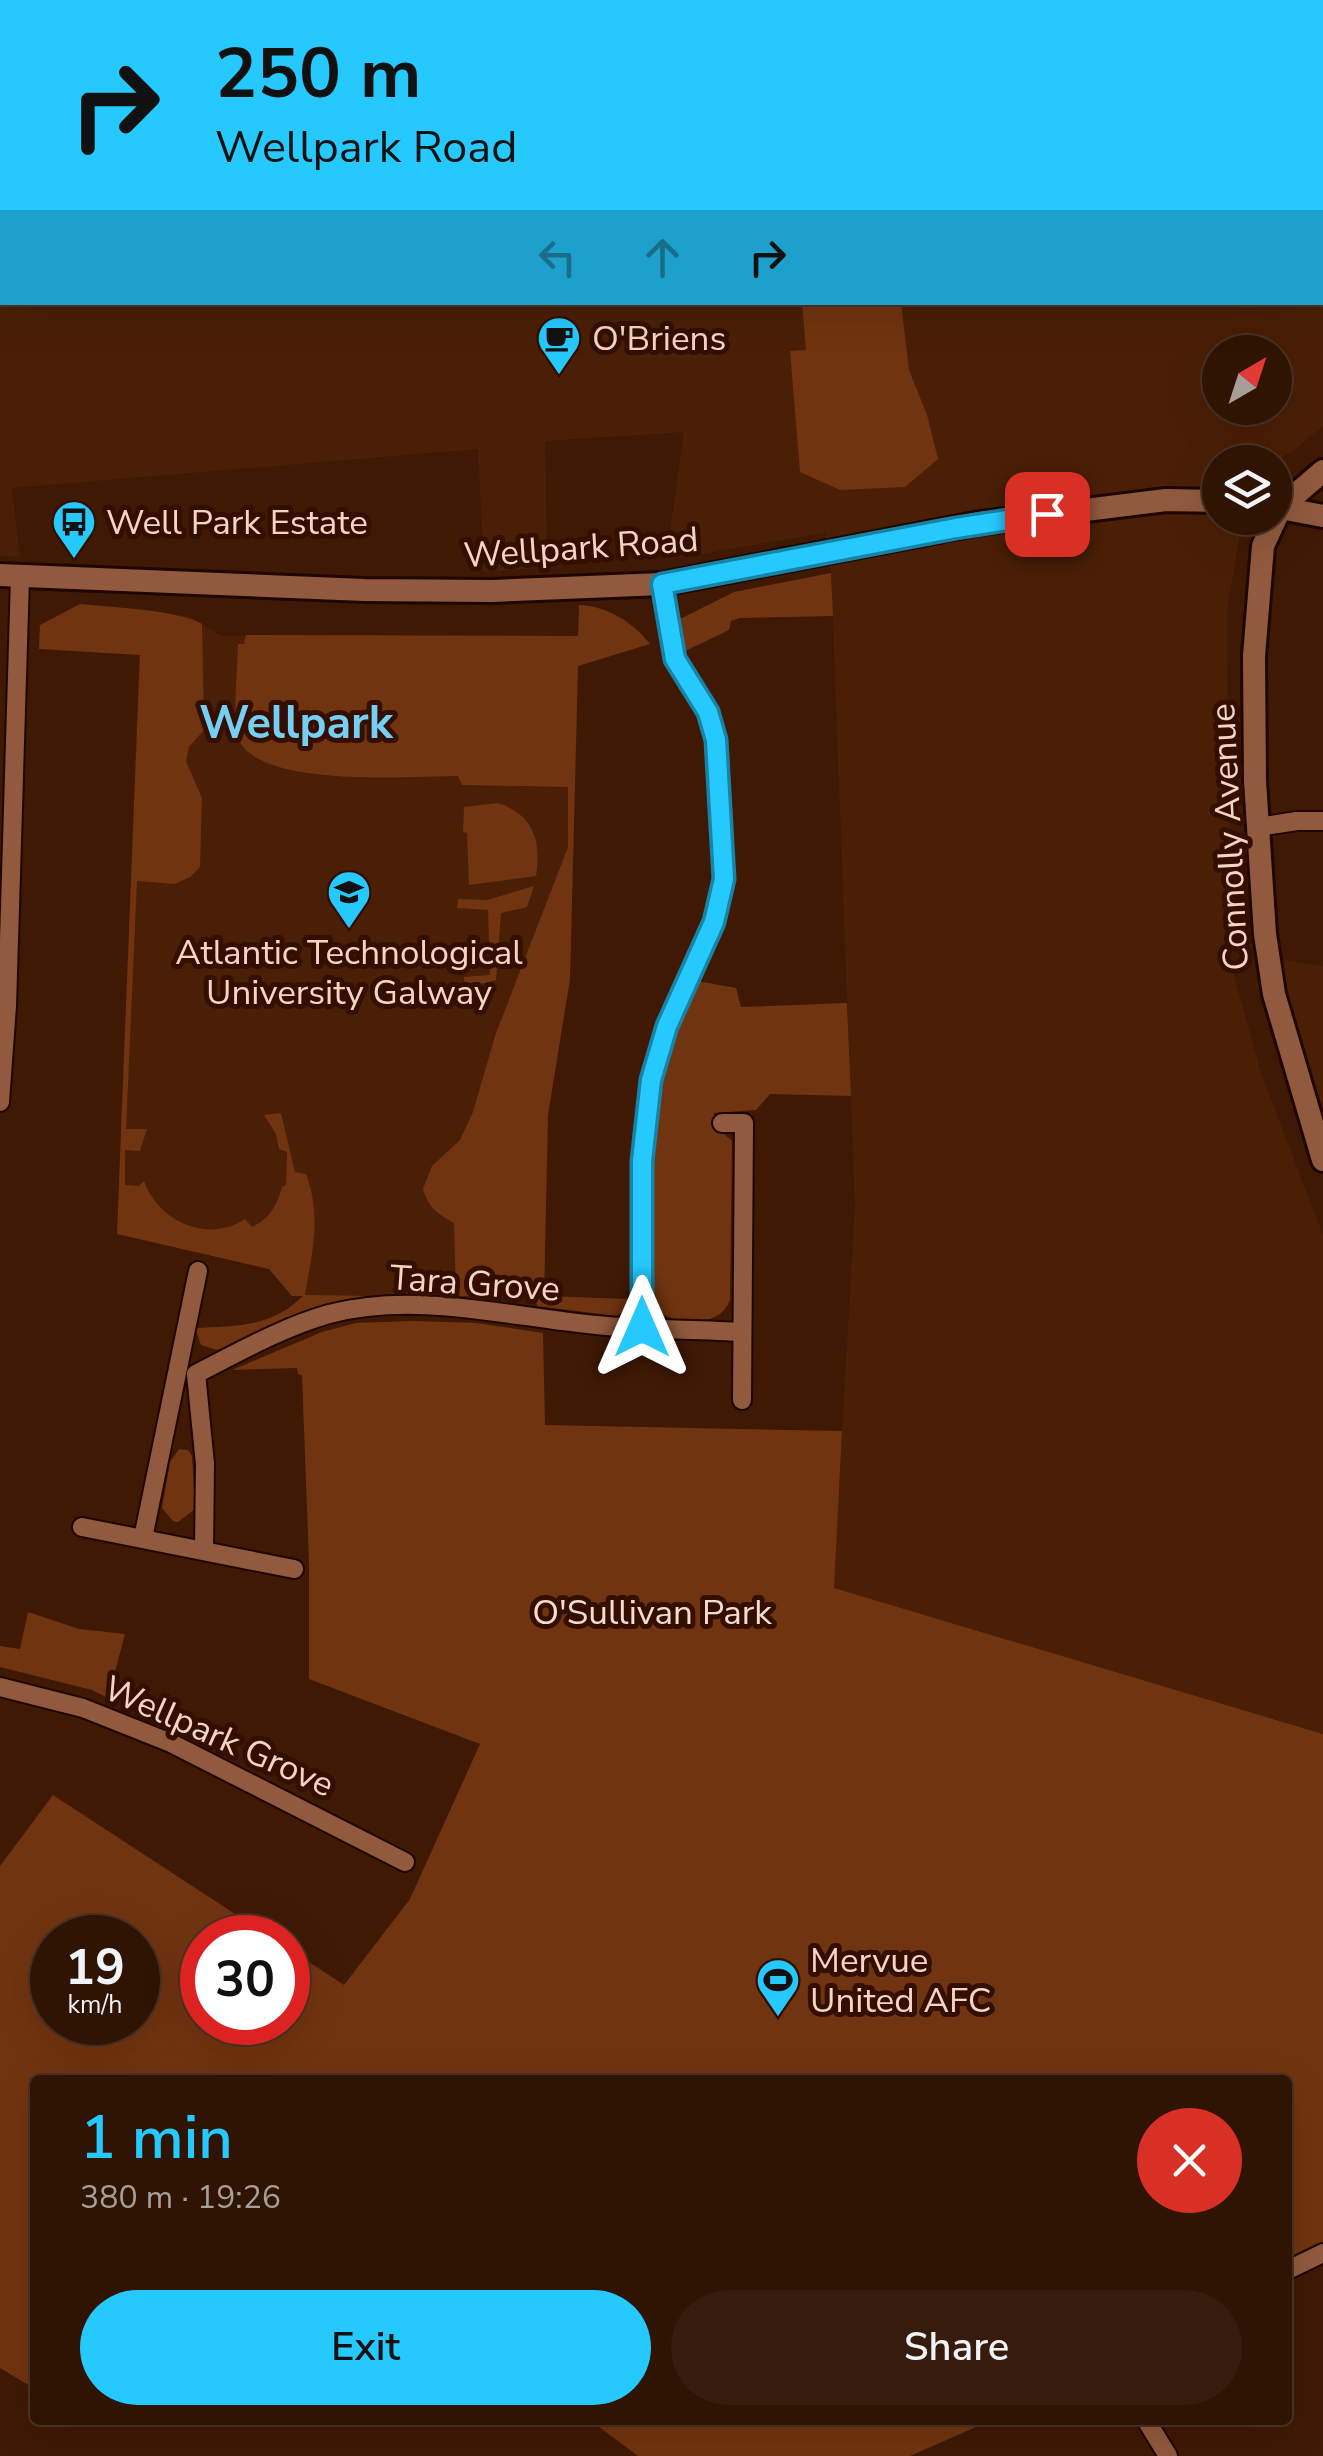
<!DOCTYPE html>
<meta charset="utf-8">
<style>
body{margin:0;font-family:"Nunito Sans",sans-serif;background:#371c0d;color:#f1f3f6;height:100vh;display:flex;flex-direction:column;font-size:38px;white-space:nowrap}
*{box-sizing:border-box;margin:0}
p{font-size:32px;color:#a79e9a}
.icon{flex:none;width:55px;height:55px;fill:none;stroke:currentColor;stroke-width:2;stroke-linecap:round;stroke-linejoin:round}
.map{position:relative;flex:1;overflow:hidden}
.panel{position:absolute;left:30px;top:2075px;width:1262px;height:350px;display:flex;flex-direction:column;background:#2f1303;border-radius:10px;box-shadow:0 10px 40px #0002,0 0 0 2px #4a3225}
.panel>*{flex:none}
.banner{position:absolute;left:0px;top:0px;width:1325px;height:305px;box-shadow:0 10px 40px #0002,0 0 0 2px #4a3225;background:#25c9fe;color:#111;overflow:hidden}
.needle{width:65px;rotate:39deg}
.controls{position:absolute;left:1202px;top:335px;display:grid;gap:20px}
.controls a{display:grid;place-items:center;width:90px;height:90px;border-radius:50%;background:#2f1303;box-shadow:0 10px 40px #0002,0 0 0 2px #4a3225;font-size:50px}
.speed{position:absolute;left:30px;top:1915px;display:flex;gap:20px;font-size:50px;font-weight:700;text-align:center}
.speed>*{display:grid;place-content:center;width:130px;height:130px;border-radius:50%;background:#2f1303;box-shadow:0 10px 40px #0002,0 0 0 2px #4a3225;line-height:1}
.speed small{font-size:25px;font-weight:400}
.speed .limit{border:15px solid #d22;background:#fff;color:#111}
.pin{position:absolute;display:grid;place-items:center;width:85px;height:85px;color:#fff;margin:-42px;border-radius:20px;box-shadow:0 5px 15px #0006}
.me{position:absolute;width:110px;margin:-55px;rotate:0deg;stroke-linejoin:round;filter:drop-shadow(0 0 8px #0008)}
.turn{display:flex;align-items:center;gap:35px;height:210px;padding:0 50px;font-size:45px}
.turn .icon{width:130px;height:130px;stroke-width:2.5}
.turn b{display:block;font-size:70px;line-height:85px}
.lanes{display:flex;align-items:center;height:95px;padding:0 50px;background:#0003;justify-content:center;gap:50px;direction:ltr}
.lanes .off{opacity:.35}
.round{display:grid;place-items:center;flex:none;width:105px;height:105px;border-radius:52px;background:#371c0d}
.head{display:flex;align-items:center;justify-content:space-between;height:170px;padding:0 50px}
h1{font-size:60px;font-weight:600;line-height:75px;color:#25c9fe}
.primary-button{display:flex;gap:20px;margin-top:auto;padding:20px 50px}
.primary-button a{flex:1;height:115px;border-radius:60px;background:#25c9fe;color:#111;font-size:40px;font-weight:600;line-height:115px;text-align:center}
.primary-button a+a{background:#371c0d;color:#f1f3f6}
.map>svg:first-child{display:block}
.built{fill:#4a1f06;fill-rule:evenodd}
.green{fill:#713410;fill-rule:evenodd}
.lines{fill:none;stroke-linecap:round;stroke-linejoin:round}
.street-casing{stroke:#1f0600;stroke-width:22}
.secondary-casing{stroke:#1f0600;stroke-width:28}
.street{stroke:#915a3e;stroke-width:18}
.secondary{stroke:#915a3e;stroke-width:22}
.route-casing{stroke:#1883a5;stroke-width:25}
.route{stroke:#25c9fe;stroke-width:18}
.labels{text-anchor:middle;stroke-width:10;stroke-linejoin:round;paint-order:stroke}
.poi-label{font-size:35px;fill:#f4d4c4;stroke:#340f00;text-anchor:start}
.street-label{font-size:35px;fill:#f4d4c4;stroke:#340f00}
.park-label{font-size:35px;fill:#f5dcd0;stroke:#340f00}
.district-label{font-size:45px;font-weight:bold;fill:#75cef3;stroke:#340f00}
</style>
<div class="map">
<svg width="1323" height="2456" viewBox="0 0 1323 2456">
<rect width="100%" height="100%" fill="#3f1904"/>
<g class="built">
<path d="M0,0H1323V426L1292,452L1273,462H1220V518H1243L1227,610L1230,960L1261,1073L1323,1235V1734L833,1588L855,1206L831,573L825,533L666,560L684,432L545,441L547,567L484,572L478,449L12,488L20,557L0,556ZM2,2H1322V302H2ZM1220,352H1275V408H1220Z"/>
<polygon points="141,609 191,617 221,636 579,636 570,979 548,1115 544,1297 292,1296 269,1269 117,1234"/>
<polygon points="1280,959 1323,966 1323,1113 1284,987"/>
</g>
<g class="green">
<polygon points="802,303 901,303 909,370 927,415 938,459 905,487 840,490 800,472 790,351 806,350"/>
<polygon points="831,573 833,616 740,618 731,621 729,630 683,652 680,619 734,592"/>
<path d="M80,604C109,607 179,610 202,624L204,730L189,747L186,761L202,798L200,867L190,877L175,884L137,881L126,1129H147L140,1151L125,1150V1185L139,1186L144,1181C158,1221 207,1244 245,1219L252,1227C269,1219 277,1206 282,1187L286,1185L287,1152L279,1149L276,1134L264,1115L281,1113L295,1172L306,1174C322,1216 312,1253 305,1295L374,1296L298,1313L217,1350L201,1345L195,1328C237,1326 272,1327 303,1296H292L269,1269L117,1234L140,655L39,649L40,625Z"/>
<path d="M579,605C607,606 633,622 650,644L578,666L570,979L548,1115L544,1296L628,1299L626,1310L616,1316L537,1306L536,1297L456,1296L454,1223C437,1213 429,1209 423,1189L432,1166L460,1140L473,1112L495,1036L568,847V787L462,785L458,776C412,776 254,789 238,737C232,718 238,667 238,644H244L246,635L578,636Z"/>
<path d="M498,803C533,814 542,841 536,876L469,885L467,833L463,832L464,807Z"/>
<polygon points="534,886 527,907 501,913 496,980 481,984 474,994 465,990 464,977 490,975 488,910 457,908 458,899 487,900"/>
<path d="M697,981L736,988L741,1007L847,1003L851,1096L770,1094L756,1110L714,1113V1131L724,1134L732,1141L730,1299C723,1329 667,1327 653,1305L651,1125L664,1062Z"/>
<path d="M413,1321L476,1323L543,1333L545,1425L842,1431L834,1588L1323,1734V2246L1288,2262V2080H35V2389L0,2368V1866L53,1795L270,1937L202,1938V2022H288V1948L344,1985L410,1899L480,1744L309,1679V1561L302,1375L298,1374L297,1368L232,1370L322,1332L356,1323ZM52,1938H138V2022H52Z"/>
<polygon points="179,1449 188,1450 192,1456 195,1509 178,1522 173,1521 162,1508 170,1462"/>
<polygon points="28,1612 79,1629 125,1634 108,1698 92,1690 0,1667 0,1646 20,1649"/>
<polygon points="590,2420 992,2420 910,2456 638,2456"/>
</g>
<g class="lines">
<g class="street-casing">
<g id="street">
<polyline points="1258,827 1297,821 1323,821"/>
<polyline points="0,1102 7,1006 20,578"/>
<polyline points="722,1123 744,1123 742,1400"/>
<polyline points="643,1327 642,1161 651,1080 667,1026 714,922 725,879 716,740 708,712 675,659 662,584"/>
<polyline points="82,1527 294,1569"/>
<polyline points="143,1538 198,1271"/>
<path d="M204,1550L205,1464L196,1374C239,1352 283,1327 329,1314C416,1291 509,1317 596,1325C645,1330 694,1329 742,1332"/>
<polyline points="0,1687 83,1708 171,1743 405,1862"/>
<polyline points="1288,2270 1323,2253"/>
<polyline points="1146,2420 1168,2456"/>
</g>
</g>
<g class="secondary-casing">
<g id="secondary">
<polyline points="1323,471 1281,507 1263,546 1254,656 1255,781 1265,934 1274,994 1323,1160"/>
<polyline points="1275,507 1323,516"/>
<polyline points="0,575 364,590 492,591 662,584 980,523 1166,500 1220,501"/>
</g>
</g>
<use href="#street" class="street"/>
<use href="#secondary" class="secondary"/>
</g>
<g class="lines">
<g class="route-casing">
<polyline id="route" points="642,1327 642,1161 651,1080 667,1026 714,922 724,879 716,740 708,712 675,659 662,584 956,528 1047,514"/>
</g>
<use href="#route" class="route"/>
</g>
<defs>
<g id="cafe-pin" transform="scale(2.25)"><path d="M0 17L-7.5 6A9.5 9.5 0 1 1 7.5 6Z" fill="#25c9fe" stroke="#340f00"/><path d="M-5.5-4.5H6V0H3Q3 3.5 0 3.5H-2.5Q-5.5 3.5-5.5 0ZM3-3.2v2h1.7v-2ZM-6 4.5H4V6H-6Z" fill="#111"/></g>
<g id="bus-pin" transform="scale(2.25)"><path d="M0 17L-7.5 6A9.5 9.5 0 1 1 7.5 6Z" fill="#25c9fe" stroke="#340f00"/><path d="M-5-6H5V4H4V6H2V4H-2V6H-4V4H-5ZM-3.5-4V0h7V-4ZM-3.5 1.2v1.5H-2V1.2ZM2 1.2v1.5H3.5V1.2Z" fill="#111"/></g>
<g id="university-pin" transform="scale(2.25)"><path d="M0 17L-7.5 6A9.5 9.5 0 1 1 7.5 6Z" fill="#25c9fe" stroke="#340f00"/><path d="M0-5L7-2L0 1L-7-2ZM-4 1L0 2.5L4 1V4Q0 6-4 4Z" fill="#111"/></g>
<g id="stadium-pin" transform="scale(2.25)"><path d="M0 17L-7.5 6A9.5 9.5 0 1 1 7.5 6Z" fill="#25c9fe" stroke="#340f00"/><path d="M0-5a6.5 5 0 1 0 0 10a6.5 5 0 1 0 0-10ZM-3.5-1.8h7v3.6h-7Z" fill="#111"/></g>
</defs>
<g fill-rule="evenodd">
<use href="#cafe-pin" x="559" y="338"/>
<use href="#bus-pin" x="74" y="522"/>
<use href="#university-pin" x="349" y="892"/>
<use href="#stadium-pin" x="778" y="1980"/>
</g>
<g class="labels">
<g class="poi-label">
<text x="592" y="350">O'Briens</text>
<text x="106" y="534">Well Park Estate</text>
<text x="349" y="964" text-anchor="middle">Atlantic Technological<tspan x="349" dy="40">University Galway</tspan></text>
<text x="810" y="1972">Mervue<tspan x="810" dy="40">United AFC</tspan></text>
</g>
<g class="street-label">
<text transform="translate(581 547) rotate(-4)" y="12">Wellpark Road</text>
<text transform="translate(1229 837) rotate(-93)" y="12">Connolly Avenue</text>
<text transform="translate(475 1283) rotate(4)" y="12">Tara Grove</text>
<text transform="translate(219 1736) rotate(24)" y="12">Wellpark Grove</text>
</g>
<g class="park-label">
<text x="652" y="1624">O'Sullivan Park</text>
</g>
<g class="district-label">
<text x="296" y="738">Wellpark</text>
</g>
</g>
</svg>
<div class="controls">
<a><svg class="needle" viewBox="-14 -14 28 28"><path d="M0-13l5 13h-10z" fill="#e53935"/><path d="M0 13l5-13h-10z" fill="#a79e9a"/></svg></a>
<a><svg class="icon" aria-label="layers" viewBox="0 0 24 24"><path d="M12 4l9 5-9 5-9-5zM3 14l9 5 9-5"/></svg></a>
</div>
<div class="speed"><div>19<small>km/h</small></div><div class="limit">30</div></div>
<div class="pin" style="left:1047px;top:514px;background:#d93025"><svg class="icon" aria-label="arrive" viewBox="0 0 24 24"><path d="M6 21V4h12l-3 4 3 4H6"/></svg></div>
<svg class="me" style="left:642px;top:1327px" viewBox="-20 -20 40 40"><path d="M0-17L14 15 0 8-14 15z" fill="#25c9fe" stroke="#fff" stroke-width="4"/></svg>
<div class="banner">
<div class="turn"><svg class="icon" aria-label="right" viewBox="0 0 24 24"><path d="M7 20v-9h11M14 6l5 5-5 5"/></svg><div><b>250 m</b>Wellpark Road</div></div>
<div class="lanes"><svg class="icon off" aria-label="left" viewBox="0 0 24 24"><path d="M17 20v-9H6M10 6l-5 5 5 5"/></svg><svg class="icon off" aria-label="ahead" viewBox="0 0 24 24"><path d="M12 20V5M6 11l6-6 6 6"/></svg><svg class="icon" aria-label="right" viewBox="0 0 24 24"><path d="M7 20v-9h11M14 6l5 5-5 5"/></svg></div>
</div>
<section class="panel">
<div class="head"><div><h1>1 min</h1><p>380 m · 19:26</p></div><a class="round" style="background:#d93025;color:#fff"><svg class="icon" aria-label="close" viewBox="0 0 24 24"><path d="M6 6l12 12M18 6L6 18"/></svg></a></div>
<div class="primary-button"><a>Exit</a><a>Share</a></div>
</section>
</div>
